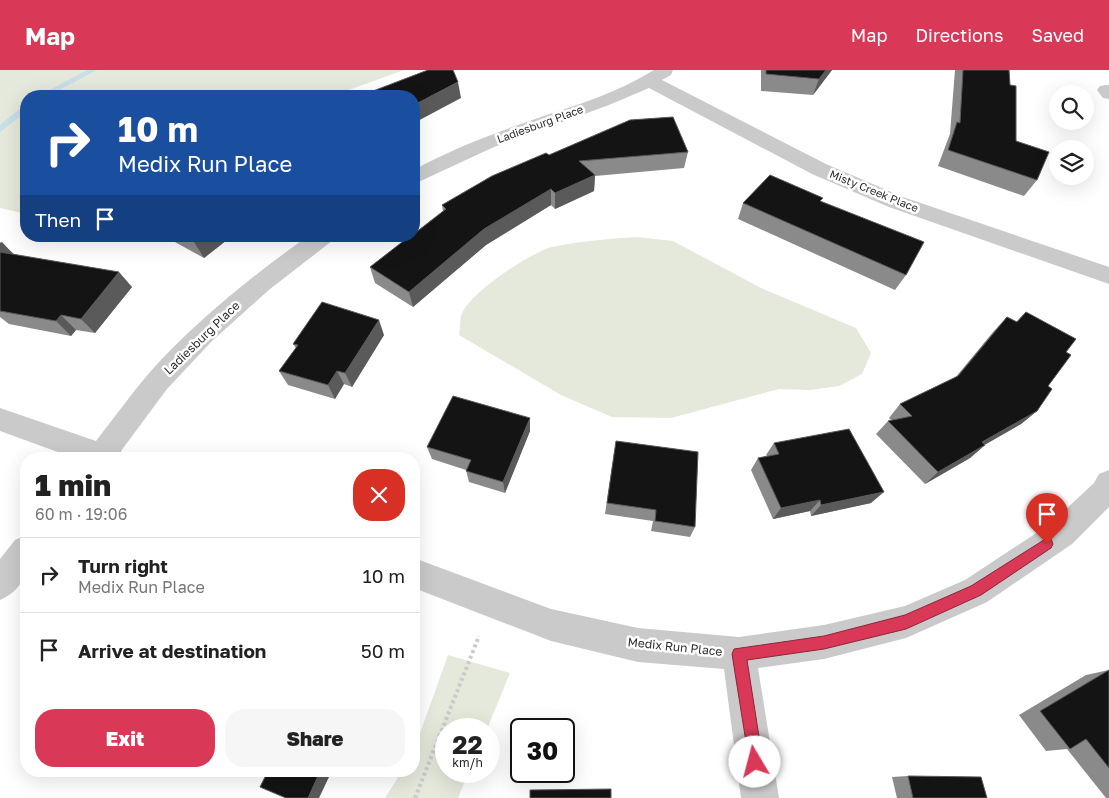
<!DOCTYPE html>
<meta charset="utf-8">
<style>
body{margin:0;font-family:"Golos Text",sans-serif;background:#f6f6f6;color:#222;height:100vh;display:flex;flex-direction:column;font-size:19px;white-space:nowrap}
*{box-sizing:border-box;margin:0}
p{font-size:16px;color:#767676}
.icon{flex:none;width:28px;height:28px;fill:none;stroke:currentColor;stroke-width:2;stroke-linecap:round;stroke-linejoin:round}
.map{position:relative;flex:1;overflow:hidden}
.side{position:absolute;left:20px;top:382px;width:400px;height:325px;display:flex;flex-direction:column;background:#fff;border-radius:20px;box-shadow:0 5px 20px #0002}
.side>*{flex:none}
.banner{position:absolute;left:20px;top:20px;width:400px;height:152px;border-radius:20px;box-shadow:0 5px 20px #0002;background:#1a4fa0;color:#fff;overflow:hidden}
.controls{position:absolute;left:1049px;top:15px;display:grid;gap:10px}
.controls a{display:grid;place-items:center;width:45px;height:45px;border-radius:50%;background:#fff;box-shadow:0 5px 20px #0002;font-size:25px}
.speed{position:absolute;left:435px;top:648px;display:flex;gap:10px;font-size:25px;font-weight:700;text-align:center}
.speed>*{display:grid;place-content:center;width:65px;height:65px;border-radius:50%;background:#fff;box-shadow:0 5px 20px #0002;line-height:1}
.speed small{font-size:12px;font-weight:400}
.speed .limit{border:2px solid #111;border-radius:8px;background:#fff;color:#111}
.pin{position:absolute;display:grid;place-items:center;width:42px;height:42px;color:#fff;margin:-51px -21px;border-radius:50% 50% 50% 0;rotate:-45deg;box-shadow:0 0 5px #0007}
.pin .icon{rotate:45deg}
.me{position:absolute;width:55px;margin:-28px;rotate:352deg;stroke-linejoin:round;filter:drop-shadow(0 0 4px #0008)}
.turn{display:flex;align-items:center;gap:18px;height:105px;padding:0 15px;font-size:22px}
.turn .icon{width:65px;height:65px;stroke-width:2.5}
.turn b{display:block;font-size:35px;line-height:42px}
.then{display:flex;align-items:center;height:48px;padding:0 15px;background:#0003;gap:10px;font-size:19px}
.round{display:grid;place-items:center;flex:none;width:52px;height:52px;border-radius:20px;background:#f6f6f6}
.overview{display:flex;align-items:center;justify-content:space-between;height:85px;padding:0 15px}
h1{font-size:30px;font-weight:800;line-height:38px}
.action{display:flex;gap:10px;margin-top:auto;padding:10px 15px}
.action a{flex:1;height:58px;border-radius:20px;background:#d93957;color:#fff;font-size:20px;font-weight:800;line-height:58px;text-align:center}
.action a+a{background:#f6f6f6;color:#222}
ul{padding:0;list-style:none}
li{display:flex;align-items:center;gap:15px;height:75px;padding:0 15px;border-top:1px solid #e0e0e0}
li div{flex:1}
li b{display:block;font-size:19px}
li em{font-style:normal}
header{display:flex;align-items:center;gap:30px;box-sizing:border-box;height:70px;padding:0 25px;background:#d93957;color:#fff}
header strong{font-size:24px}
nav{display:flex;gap:28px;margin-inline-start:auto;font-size:18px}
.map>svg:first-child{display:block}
.green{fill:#e4e9db}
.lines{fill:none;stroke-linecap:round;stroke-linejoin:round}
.stream{fill:#c8dfe8;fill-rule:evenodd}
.path{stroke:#cacaca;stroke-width:4;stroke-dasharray:3 3;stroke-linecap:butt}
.street{fill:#cacaca;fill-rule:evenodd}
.wall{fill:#8a8a8a}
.shaded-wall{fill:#5a5a5a}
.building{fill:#141414;stroke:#5a5a5a}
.route{fill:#d93957;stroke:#8d2539}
.labels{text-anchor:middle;stroke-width:5;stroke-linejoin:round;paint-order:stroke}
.far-street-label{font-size:11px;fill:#2d2d2d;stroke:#fff}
.street-label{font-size:12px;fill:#2d2d2d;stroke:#fff}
</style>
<header>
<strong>Map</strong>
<nav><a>Map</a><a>Directions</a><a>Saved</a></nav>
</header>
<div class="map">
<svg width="1109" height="728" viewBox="0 0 1109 728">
<rect width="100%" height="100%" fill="#fff"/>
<g class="green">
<polygon points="0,0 404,0 332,26 26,26 26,144 0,138"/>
<path d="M637,167L673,171L761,218L856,258L871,283L862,304L839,316L810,320L779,319L671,348L612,347L561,325L459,265C460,259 460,252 461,246C467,224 530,183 552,177C580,171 608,169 637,167Z"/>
<polygon points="448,585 510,603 487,659 446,659 446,701 469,701 458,728 385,728 402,701 414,701 414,680"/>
</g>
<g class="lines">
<g class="stream">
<polygon points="87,0 97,0 48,26 38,26"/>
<polygon points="23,36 26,36 26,42 0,62 0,55"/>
</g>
<polyline class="path" points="415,728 479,566"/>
<g class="street">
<path d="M654,0H673L671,5L662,10L826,94L903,127L1109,197V214L889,137L812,104L649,18L609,35L494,77L414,114V100C453,78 495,63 538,48C577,35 619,22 654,0Z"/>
<polygon points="1106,15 1109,15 1109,29 1103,28 1097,20 1100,16"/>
<path d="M308,166H335L332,171L270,219L212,271L167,319L121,381L125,389H77L0,361V338L96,371C114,348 131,324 150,302C196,251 252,206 308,166Z"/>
<polygon points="1109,400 1109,437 1072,474 987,532 906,568 824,589 758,598 779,728 741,728 724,599 638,592 551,571 414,518 414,488 551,539 638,558 739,567 824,555 905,536 965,510 1050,454 1094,413 1099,404"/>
<path d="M26,465C28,493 30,517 0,530V489L15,470Z"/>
</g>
</g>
<g class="wall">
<polygon points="761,0 832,0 813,25 761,21"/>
<polygon points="955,0 1009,0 1010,15 1016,71 1037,110 1024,126 938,96 948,69 950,64"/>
<polygon points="688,82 684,98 595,106 594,121 555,139 551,135 486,175 413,237 375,213 370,197 443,141 442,135 549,85"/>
<polygon points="821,132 906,205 895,220 738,149 743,133"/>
<polygon points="164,166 232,166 204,188"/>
<polygon points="0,172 14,184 132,217 95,263 76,260 71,266 9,254 0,247"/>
<polygon points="1026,242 1066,282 1048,316 1037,341 1021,354 984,375 985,375 970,388 925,414 876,364 888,351 891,350 889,348 900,334 955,308 993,262 1007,247 1016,252"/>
<polygon points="384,265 352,317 344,314 335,329 288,315 279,301 296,278 293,274"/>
<polygon points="530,348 530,361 505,423 469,412 466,400 432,389 427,377"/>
<polygon points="774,373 871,433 811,446 810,441 773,449 751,400 758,388 767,386 766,385"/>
<polygon points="614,383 695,457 690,467 651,461 653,451 605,444"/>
<polygon points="1109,600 1109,728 1106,728 1067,679 1046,681 1019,645 1086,605"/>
<polygon points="908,706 987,728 897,728 892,707"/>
</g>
<g class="shaded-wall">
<polygon points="826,0 832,0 813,25 819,9"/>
<polygon points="458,12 461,28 414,53 414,35"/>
<polygon points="595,105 594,121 555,139 555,123"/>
<polygon points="551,119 551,135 486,175 413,237 409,222 484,159"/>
<polygon points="202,166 232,166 204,188 194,172"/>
<polygon points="2,172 17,188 0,190 0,173"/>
<polygon points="119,202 132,217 95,263 81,249"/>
<polygon points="61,245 76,260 71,266 56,251"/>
<polygon points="379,250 384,265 352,317 345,303"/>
<polygon points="337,301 344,314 335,329 328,315"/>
<polygon points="1037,341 1021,354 967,385 982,372"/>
<polygon points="530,348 530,361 505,423 503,412"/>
<polygon points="985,375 970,388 925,414 938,402"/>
<polygon points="884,422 871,433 811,446 821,435"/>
<polygon points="820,430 810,441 773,449 781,438"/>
<polygon points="71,701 95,701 85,707 62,706"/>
<polygon points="330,701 340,701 338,707 329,707 319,728 308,728 319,704"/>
<polygon points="363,701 372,701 371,703 362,702"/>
</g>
<g class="building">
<polygon points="428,0 453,0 458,12 414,35 414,26 360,26"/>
<polygon points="766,0 826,0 819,9 766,4"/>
<polygon points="963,0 1009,0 1010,15 1016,16 1016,71 1049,82 1037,110 948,80 957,52 960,53"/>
<polygon points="673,47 688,82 579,91 595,105 555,123 551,119 484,159 409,222 370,197 410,166 414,166 414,164 446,139 442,135 492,106 546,83 549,85 630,50"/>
<polygon points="770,105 823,128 820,131 924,172 906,205 743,133"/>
<polygon points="183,166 202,166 194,172"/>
<polygon points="0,182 119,202 81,249 61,245 56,251 0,241"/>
<polygon points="322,232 379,250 345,303 337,301 328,315 279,301 298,275 293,274"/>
<polygon points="1026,242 1076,269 1066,282 1071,285 1048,316 1052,319 1037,341 982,372 985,375 938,402 888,351 912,346 900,334 958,306 1007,247 1017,252"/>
<polygon points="453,326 530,348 503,412 466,401 471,390 427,377"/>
<polygon points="849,359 884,422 821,435 820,430 781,438 758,388 779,384 774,373"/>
<polygon points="616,371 698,382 695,457 655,451 656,440 607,433"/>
<polygon points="1109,600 1109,698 1086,669 1070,679 1040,641"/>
<polygon points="62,701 71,701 62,706"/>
<polygon points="268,701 330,701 327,706 319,704 308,728 286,728 260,717"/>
<polygon points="908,706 981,707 987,728 913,728"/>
<polygon points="611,719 611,728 530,728 530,720"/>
</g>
<polygon class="route" points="1047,468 1051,469 1053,474 1051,478 981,525 906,559 824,579 747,590 763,692 760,697 755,700 750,697 732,584 734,579 824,566 905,545 971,516"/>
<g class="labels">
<g class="far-street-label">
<text transform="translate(540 54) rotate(-20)" y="4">Ladiesburg Place</text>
<text transform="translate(874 121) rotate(22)" y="4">Misty Creek Place</text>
</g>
<g class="street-label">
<text transform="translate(202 268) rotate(-44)" y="4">Ladiesburg Place</text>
<text transform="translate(675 577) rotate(6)" y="4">Medix Run Place</text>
</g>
</g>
</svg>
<div class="controls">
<a><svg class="icon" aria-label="search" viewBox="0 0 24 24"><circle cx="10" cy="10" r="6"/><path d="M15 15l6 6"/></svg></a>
<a><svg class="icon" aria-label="layers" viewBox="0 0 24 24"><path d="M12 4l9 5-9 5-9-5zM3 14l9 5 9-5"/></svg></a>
</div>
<div class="speed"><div>22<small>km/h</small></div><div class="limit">30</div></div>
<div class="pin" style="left:1047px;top:474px;background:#d93025"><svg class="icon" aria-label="arrive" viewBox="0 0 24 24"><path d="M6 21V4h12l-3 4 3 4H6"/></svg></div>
<svg class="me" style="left:755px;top:692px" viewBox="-20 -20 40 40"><circle r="19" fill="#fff"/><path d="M0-13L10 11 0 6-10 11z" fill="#d93957"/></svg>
<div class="banner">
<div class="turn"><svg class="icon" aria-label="right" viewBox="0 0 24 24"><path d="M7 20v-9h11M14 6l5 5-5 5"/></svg><div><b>10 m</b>Medix Run Place</div></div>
<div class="then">Then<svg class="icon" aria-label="arrive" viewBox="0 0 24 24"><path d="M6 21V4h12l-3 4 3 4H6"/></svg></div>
</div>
<section class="side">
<div class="overview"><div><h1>1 min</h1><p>60 m · 19:06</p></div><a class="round" style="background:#d93025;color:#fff"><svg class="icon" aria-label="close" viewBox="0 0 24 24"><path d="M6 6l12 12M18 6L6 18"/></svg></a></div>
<ul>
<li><svg class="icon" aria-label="right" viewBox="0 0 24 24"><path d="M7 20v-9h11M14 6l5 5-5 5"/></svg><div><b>Turn right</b><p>Medix Run Place</p></div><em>10 m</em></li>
<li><svg class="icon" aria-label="arrive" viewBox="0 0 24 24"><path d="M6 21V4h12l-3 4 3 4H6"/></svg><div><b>Arrive at destination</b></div><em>50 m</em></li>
</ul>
<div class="action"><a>Exit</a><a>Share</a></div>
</section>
</div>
